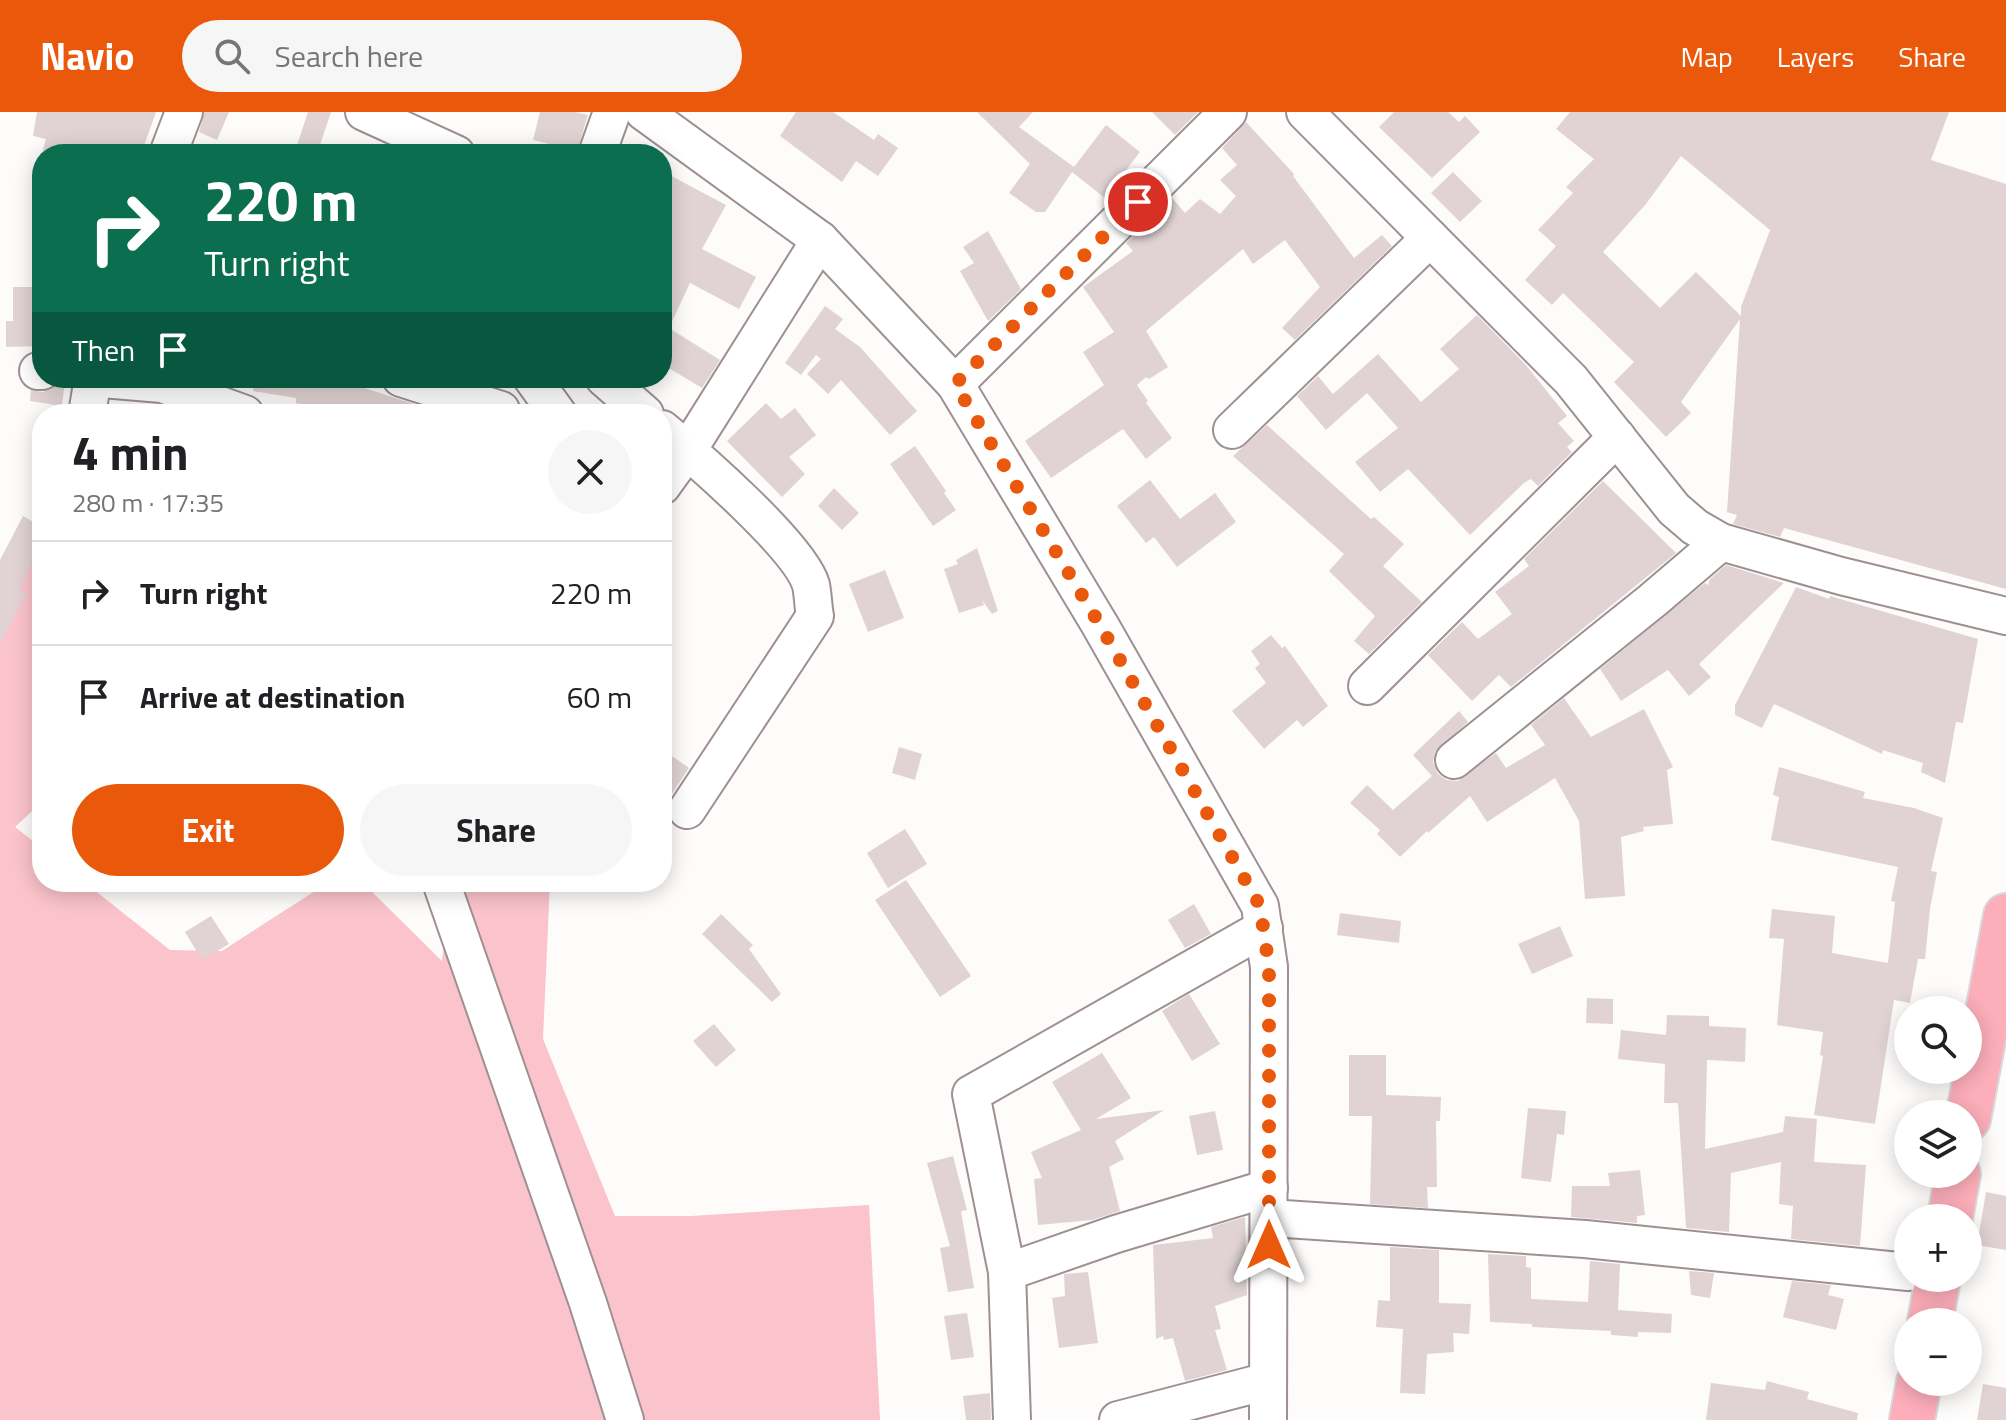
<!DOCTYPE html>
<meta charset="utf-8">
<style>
body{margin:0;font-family:"Titillium Web",sans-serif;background:#f6f6f6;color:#202124;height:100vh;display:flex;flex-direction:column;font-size:30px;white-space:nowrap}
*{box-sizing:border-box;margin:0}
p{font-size:26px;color:#757577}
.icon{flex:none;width:44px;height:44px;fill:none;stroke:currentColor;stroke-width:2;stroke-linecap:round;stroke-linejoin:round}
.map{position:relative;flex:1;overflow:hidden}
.panel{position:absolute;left:32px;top:292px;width:640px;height:488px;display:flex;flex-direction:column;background:#fff;border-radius:32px;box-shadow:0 4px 20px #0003}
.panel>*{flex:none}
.guide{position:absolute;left:32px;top:32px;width:640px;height:244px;border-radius:32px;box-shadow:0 4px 20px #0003;background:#0b6e4f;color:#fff;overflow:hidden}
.buttons{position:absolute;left:1894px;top:884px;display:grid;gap:16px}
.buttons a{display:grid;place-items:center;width:88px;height:88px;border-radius:50%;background:#fff;box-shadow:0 4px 20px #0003;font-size:40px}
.pin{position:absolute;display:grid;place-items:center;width:68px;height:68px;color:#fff;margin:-34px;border:4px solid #fff;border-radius:50%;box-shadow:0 2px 8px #0007}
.me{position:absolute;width:88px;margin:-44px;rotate:0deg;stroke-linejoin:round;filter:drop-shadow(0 0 6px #0008)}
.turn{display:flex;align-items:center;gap:28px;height:168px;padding:0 40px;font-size:36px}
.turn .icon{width:104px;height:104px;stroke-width:2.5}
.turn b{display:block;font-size:56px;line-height:68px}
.then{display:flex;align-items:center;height:76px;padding:0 40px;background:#0003;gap:16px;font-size:30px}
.round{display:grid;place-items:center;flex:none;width:84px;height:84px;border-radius:42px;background:#f6f6f6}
.summary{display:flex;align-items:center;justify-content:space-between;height:136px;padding:0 40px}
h1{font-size:48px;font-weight:700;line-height:60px}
.button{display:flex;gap:16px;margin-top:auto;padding:16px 40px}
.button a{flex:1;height:92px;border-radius:48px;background:#ea580c;color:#fff;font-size:32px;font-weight:700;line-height:92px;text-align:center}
.button a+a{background:#f6f6f6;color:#202124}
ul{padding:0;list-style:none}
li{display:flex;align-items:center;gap:24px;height:104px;padding:0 40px;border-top:2px solid #e0e0e0}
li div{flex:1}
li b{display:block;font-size:30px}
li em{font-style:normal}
header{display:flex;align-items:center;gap:48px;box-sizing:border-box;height:112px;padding:0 40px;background:#ea580c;color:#fff}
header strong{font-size:38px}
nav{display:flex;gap:44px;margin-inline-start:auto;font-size:28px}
.search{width:560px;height:72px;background:#f6f6f6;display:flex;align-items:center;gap:20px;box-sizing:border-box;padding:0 28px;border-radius:44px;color:#757577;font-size:30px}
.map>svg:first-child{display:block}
.green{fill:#fbc3cb}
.building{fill:#e1d3d4;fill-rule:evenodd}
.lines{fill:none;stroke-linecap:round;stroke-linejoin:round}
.minor-casing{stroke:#9e9092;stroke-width:40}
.highway-casing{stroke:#d8d8d8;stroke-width:48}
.minor{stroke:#fff;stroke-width:36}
.highway{stroke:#fcaeba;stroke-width:44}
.route{stroke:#ea580c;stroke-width:14;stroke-dasharray:0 25.2}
</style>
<header>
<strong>Navio</strong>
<div class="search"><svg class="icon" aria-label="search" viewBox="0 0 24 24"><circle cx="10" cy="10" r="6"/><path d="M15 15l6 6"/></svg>Search here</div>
<nav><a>Map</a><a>Layers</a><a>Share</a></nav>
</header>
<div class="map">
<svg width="2006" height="1308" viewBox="0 0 2006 1308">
<rect width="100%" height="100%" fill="#fefbfb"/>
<polygon class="green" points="42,434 42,690 15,715 42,736 42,770 84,770 170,838 222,839 329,770 362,770 442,849 451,770 550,770 543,927 615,1104 691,1104 869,1093 880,1308 0,1308 0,484"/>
<g class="building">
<polygon points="37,0 156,0 141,42 42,42 46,27 33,24"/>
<polygon points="204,0 229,0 217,28 199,20"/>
<polygon points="308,0 331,0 317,42 294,42"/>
<polygon points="540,0 575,0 588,3 577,39 533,28"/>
<polygon points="796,0 833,0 874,28 878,22 898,36 878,64 856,49 842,70 780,24"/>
<polygon points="977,0 1033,0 1019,15 1074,55 1106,13 1140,40 1105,86 1072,60 1045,100 1036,100 1009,81 1030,52"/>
<polygon points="1152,0 1198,0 1175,23"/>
<polygon points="1394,0 1448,0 1459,10 1465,4 1480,20 1432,66 1379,15"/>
<path d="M1570,0H1949L1931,48L2006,72V477L1784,416L1780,425L1733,412L1737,403L1727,400L1740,207L1681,290L1691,301L1666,325L1614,270L1634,250L1563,181L1552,193L1525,168L1556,134L1538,118L1573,81L1566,75L1594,47L1556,17ZM1681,44L1770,118L1741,195V204L1696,160L1660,196L1603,140L1646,92Z"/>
<polygon points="1246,10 1294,62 1293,64 1354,146 1382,123 1392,134 1295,228 1282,216 1320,175 1285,128 1253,152 1243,137 1146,219 1168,255 1149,267 1146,265 1137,273 1148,289 1146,291 1172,326 1146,347 1123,317 1051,366 1025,329 1104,273 1083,240 1114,220 1083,175 1133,139 1126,131 1172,86 1185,101 1200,87 1220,102 1236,84 1220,68 1237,53 1222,36"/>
<polygon points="662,59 726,93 702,137 756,165 739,197 690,171 669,216 720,248 702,276 662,252"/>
<polygon points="1453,60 1482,89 1460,110 1431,81"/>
<polygon points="988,119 1021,177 988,209 960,159 974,151 963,135"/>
<polygon points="13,175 42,175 42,234 6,235 6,209 13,209"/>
<polygon points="825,194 843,207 835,217 860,235 917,299 890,323 841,268 828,282 807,262 821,247 816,243 801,263 785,251"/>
<polygon points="1477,203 1525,252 1567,304 1558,311 1574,329 1567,335 1572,340 1538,374 1531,367 1524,371 1470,423 1408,357 1380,380 1355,350 1398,316 1367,281 1326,318 1297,284 1318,264 1333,282 1378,242 1421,290 1459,257 1440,237"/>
<polygon points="254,266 339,268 433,298 432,302 339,302 340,299 296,291 296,286 253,279"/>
<polygon points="61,267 65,268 62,294 30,289 31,278 42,280 52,277"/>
<polygon points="766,291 781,307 795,296 816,323 789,345 805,362 782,385 727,329"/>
<polygon points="1267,313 1371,407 1374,405 1404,432 1383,454 1422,490 1369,542 1354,529 1375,504 1329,459 1344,442 1233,344"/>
<polygon points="915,334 946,379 944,381 956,398 933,414 890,352"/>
<polygon points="1150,368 1180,407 1215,381 1236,410 1177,455 1154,425 1146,431 1117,394"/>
<polygon points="1603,369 1676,441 1511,575 1499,563 1472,589 1428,543 1462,510 1478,527 1512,502 1495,480 1529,454 1524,447"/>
<polygon points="834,376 859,401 842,418 818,394"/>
<polygon points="23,404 42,415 42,432 19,477 27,481 0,532 0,448"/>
<polygon points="977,436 998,499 992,502 982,488 984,493 959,501 944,457 958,452 956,448"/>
<polygon points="1726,453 1784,471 1699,552 1711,565 1689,584 1668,558 1621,589 1600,557 1705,471 1708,473 1710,467"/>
<polygon points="885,458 904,506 868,520 849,472"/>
<polygon points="1796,475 1829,487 1830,484 1978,527 1963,611 1956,610 1945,671 1921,660 1923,651 1883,638 1882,642 1774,592 1762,616 1735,603 1735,593"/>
<polygon points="1271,523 1282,536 1285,534 1328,594 1303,615 1297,608 1264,637 1232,599 1266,571 1255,556 1260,552 1251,539"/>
<polygon points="1564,586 1591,625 1644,597 1673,655 1667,658 1673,712 1643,715 1644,719 1621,725 1625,784 1585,787 1579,709 1555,666 1487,710 1470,684 1428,721 1427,719 1400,745 1377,722 1380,718 1350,691 1367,673 1393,698 1432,664 1413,643 1459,599 1468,610 1435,640 1433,650 1438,662 1447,668 1458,669 1496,641 1506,656 1545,633 1531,613"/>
<polygon points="899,635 922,642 915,668 892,661"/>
<polygon points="662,637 689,656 669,686 662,705"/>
<polygon points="1779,655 1865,680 1863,686 1914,696 1943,706 1931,759 1937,760 1930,797 1925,847 1918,847 1910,891 1894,888 1875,1012 1814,1003 1823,944 1820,943 1823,920 1777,913 1784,827 1769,826 1772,797 1835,804 1832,841 1888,851 1895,790 1891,789 1898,755 1771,728 1779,685 1773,683"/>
<polygon points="905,717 927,752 888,776 867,741"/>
<polygon points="906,768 971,864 940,885 875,788"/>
<polygon points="1194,792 1211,822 1185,836 1168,808"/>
<polygon points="1340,801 1401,809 1399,831 1337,823"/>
<polygon points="721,802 753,833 749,837 781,882 772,890 702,822"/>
<polygon points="211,804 229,832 202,848 185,820"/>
<polygon points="1560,814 1573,844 1532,862 1518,832"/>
<polygon points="1189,882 1220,932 1192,949 1162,899"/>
<polygon points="1587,886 1613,887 1613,912 1586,911"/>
<polygon points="1667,903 1709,904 1709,914 1746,916 1745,950 1707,948 1705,1037 1783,1020 1785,1004 1817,1007 1814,1050 1866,1053 1860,1134 1791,1127 1793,1094 1779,1092 1781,1050 1731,1061 1729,1120 1686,1116 1678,991 1664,991 1665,952 1618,947 1621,918 1666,923"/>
<polygon points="714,912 736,938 716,955 693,929"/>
<polygon points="1102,941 1131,986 1096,1007 1164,998 1115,1029 1124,1047 1109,1055 1120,1099 1092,1108 1038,1113 1034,1067 1042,1066 1031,1040 1081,1018 1052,970"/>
<polygon points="1349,943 1386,943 1386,983 1441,985 1440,1009 1436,1009 1437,1075 1427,1075 1428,1096 1370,1092 1372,1004 1349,1004"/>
<polygon points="1528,996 1566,999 1564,1023 1557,1022 1551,1070 1521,1066"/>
<polygon points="1215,999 1223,1038 1197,1043 1189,1004"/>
<polygon points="953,1044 967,1098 961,1099 974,1176 948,1180 940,1136 950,1134 927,1051"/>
<polygon points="1640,1058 1645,1103 1637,1104 1637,1111 1571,1105 1572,1074 1610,1074 1608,1061"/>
<polygon points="1986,1080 2006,1084 2006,1138 1977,1133"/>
<polygon points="1245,1105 1247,1183 1215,1194 1221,1217 1215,1218 1227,1258 1185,1269 1173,1226 1164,1228 1163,1224 1156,1227 1153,1133 1213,1126 1211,1115"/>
<polygon points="1390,1135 1439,1138 1439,1191 1471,1192 1469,1222 1453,1221 1454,1240 1427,1242 1425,1282 1400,1281 1403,1217 1376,1215 1378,1188 1390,1189"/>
<polygon points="1488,1142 1526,1144 1526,1155 1531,1156 1531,1187 1588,1190 1590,1149 1620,1152 1618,1198 1672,1202 1671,1221 1638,1220 1638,1225 1611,1223 1611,1219 1532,1215 1532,1212 1490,1210"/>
<polygon points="1689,1159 1714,1161 1710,1186 1691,1183"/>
<polygon points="1088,1160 1098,1231 1059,1236 1052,1186 1065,1184 1064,1162"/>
<polygon points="1792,1169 1831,1173 1828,1183 1844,1187 1836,1218 1783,1205"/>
<polygon points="967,1201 974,1245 951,1248 944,1204"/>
<polygon points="1767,1269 1809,1280 1807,1287 1858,1301 1857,1308 1706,1308 1711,1271 1765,1278"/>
<polygon points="1983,1272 2006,1276 2006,1308 1977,1308"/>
<polygon points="990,1281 991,1308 966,1308 963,1284"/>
</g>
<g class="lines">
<g class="minor-casing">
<g id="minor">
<polyline points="364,0 456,42"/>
<polyline points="644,0 820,128 955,272 1100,513 1260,794 1269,855 1268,1308"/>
<polyline points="1305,0 1571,268 1674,397 1695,415 1721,430 1841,464 2006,504"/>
<polyline points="168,42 184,0"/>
<polyline points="597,42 612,0"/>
<polyline points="38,259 42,259"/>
<polyline points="90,266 162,272 245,302"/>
<polyline points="401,266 501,298"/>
<polyline points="532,266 558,302"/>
<polyline points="604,266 645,302"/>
<polyline points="955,272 1228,0"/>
<polyline points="87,302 93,266"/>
<path d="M662,317C696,345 800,435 811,473C813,482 813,494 815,504L687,698"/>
<polyline points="1232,318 1430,126"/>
<polyline points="662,374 688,338 820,128"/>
<polyline points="1367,574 1617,325"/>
<polyline points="1454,648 1653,488 1721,430"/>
<polyline points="441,770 588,1191 625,1308"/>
<polyline points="1269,1106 1585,1127 1908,1160"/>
<polyline points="1007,1160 1116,1122 1269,1076"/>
<polyline points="1012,1308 1007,1160 971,982 1264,816"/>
<polyline points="1118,1308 1268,1269"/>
</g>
</g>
<g class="highway-casing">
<g id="highway">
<polyline points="1968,1007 2006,804"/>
<polyline points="1950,1106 1958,1062"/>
<polyline points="1930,1210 1938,1166"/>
<polyline points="1912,1308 1919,1270"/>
</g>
</g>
<use href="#minor" class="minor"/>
<use href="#highway" class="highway"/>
</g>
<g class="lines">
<polyline class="route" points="1138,90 955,272 1100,513 1260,794 1269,855 1269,1133"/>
</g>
</svg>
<div class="buttons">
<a><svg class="icon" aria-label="search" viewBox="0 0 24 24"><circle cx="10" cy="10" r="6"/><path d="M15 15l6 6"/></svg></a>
<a><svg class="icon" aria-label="layers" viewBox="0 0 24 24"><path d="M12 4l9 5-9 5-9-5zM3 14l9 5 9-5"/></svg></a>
<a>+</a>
<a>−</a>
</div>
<div class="pin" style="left:1138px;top:90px;background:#d93025"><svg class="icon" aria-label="arrive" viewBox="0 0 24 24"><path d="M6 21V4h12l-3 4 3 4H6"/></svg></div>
<svg class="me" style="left:1269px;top:1133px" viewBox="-20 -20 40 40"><path d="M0-17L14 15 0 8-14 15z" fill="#ea580c" stroke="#fff" stroke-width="4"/></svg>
<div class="guide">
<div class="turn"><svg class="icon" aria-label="right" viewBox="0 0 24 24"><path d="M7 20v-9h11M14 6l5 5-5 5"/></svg><div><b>220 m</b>Turn right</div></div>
<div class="then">Then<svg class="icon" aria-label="arrive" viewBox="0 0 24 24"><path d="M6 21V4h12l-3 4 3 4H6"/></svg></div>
</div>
<section class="panel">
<div class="summary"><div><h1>4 min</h1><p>280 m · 17:35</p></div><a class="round"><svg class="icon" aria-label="close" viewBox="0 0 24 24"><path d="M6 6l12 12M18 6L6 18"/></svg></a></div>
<ul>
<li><svg class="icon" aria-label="right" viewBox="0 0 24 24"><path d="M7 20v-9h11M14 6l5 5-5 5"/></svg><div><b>Turn right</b></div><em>220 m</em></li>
<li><svg class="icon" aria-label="arrive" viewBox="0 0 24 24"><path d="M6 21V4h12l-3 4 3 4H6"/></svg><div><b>Arrive at destination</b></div><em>60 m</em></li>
</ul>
<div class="button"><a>Exit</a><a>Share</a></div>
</section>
</div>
